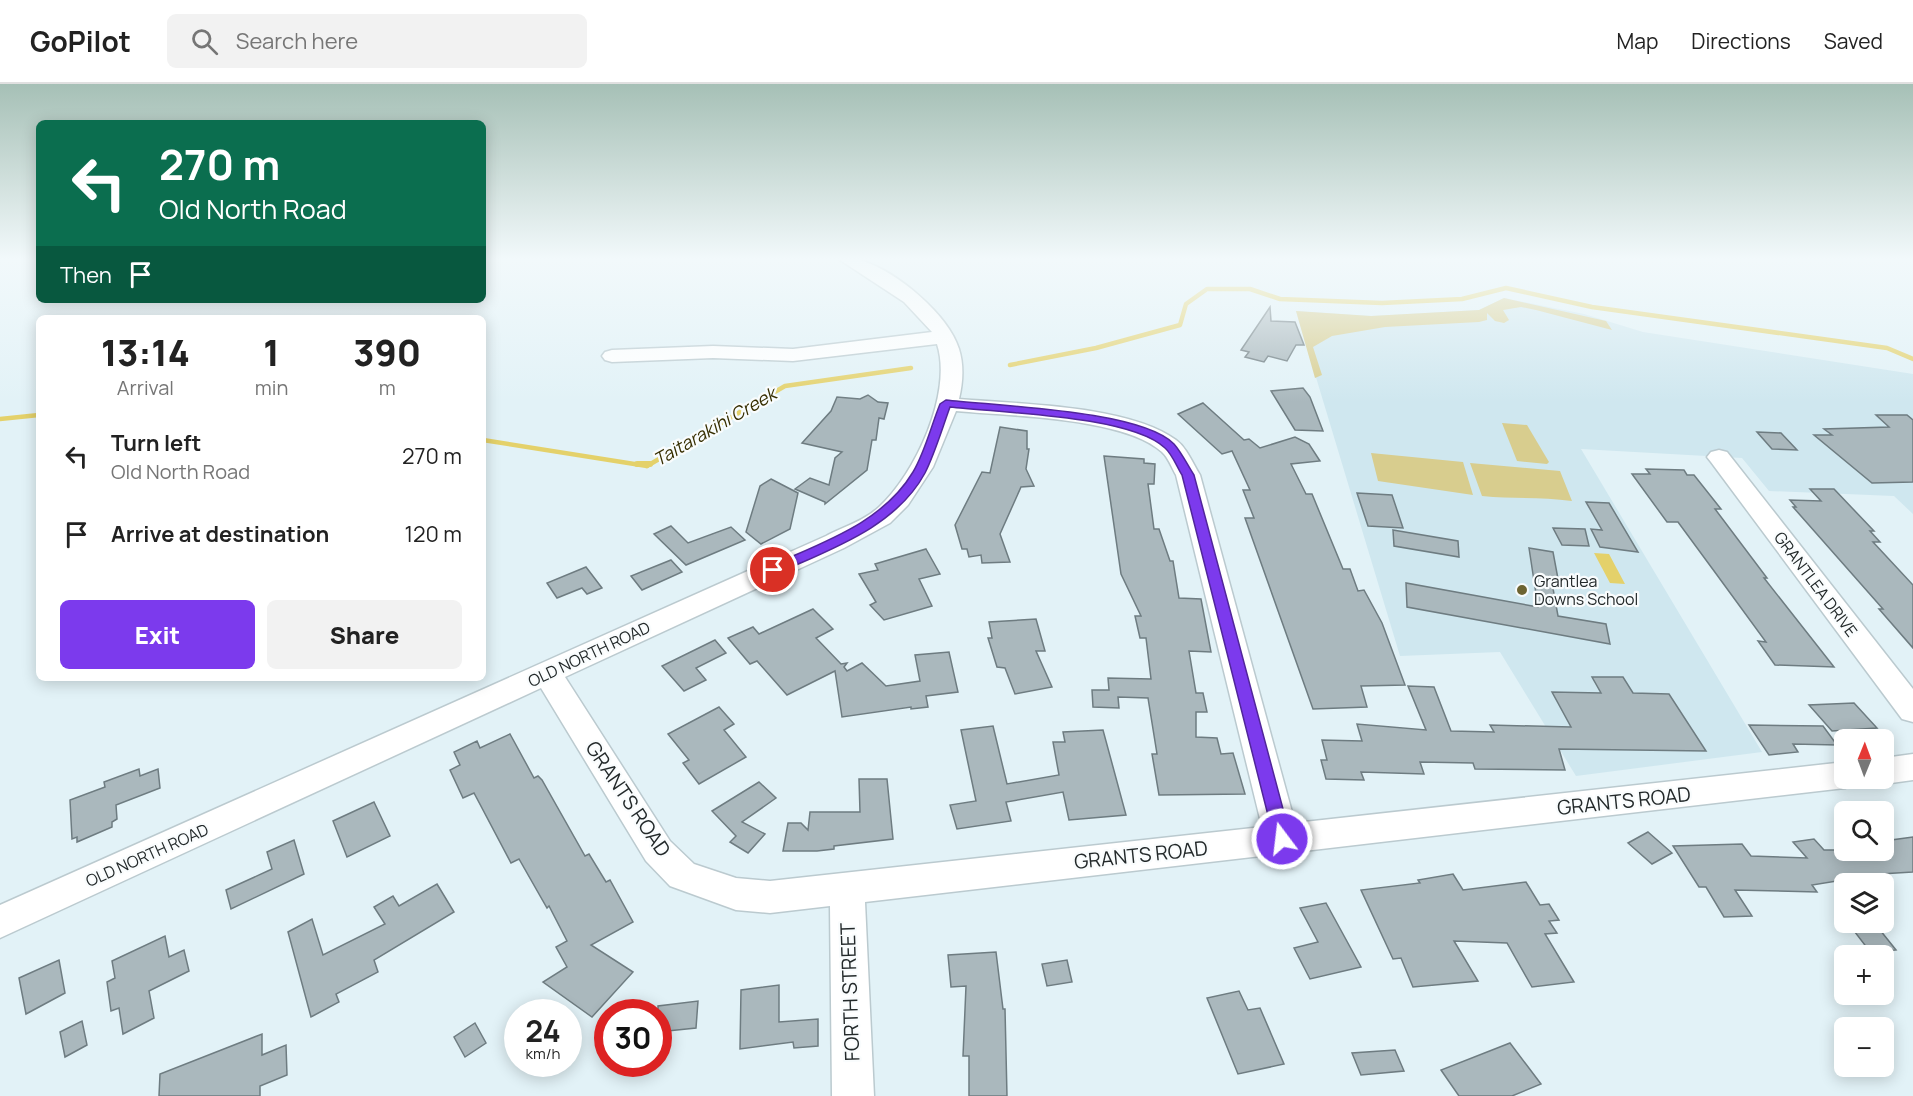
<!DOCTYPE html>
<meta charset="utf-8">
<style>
body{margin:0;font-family:Manrope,sans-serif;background:#f2f2f2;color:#222;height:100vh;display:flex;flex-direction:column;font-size:22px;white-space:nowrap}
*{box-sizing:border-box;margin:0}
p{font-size:20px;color:#767676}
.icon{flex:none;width:33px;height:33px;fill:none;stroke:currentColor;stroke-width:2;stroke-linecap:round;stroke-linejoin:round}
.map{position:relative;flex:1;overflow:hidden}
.side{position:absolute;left:36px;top:231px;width:450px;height:366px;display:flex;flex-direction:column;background:#fff;border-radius:9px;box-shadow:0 3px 15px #0003}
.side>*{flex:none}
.hud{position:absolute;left:36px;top:36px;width:450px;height:183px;border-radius:9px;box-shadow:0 3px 15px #0003;background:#0b6e4f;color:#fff;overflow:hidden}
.needle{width:39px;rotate:1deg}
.fabs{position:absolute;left:1834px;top:645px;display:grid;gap:12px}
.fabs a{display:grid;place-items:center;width:60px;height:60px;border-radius:9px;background:#fff;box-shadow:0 3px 15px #0003;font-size:30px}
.speed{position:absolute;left:504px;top:915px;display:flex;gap:12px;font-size:30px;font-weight:700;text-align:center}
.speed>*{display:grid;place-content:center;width:78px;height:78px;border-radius:50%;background:#fff;box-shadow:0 3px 15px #0003;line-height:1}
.speed small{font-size:15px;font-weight:400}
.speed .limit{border:9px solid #d22;background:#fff;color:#111}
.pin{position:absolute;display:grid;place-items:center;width:51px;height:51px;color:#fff;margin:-26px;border:3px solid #fff;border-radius:50%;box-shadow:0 2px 6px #0007}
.me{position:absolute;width:66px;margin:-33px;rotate:345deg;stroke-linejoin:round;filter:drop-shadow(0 0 4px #0008)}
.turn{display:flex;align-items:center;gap:21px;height:126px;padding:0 24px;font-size:27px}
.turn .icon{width:78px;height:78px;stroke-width:2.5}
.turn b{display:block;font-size:42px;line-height:51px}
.then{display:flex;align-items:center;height:57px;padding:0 24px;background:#0003;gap:12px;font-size:22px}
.eta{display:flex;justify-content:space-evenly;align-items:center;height:102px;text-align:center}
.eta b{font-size:36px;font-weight:800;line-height:42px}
.primary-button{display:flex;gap:12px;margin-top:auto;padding:12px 24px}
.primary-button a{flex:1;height:69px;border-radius:9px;background:#7c3aed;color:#fff;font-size:24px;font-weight:800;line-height:69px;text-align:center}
.primary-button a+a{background:#f2f2f2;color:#222}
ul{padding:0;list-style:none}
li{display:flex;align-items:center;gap:18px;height:78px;padding:0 24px}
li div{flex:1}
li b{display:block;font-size:22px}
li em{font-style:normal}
header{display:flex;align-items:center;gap:36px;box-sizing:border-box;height:84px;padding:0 30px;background:#fff;border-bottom:2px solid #e0e0e0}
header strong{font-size:28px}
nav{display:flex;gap:33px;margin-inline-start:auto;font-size:21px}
.search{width:420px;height:54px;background:#f2f2f2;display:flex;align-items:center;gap:15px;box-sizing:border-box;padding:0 21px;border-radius:9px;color:#767676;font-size:22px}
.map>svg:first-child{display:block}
.built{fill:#cfe7ef}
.green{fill:#d8cd8e}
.water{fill:#e4d16a}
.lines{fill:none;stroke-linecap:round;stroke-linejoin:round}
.stream-far1{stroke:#e4d16a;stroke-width:4.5}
.stream{stroke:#e4d16a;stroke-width:6}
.building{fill:#aab8bd;stroke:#6e7c81;stroke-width:1.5}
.minor-casing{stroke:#bbcacf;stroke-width:3}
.minor{fill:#fff;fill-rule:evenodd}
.route{fill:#7c3aed;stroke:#51269a;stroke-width:1.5}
.poi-dot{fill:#6d6431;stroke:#f9fcfd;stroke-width:2}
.labels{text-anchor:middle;stroke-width:4.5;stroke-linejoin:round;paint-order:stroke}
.poi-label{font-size:16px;fill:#23292a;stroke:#f9fcfd;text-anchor:start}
.street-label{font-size:16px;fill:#23292a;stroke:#f9fcfd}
.water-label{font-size:18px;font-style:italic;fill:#362e00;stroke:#f9fcfd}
.near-street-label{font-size:20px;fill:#23292a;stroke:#f9fcfd}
</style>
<header>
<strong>GoPilot</strong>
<div class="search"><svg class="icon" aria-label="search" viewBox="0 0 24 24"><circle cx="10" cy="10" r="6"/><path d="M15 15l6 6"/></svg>Search here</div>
<nav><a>Map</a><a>Directions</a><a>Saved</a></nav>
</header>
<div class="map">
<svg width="1913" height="1012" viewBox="0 0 1913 1012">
<rect width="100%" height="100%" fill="#e2f2f7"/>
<polygon class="built" points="1504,214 1584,230 1643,248 1913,290 1913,430 1894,412 1769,407 1742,374 1581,365 1762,668 1576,692 1500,568 1400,572 1296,227 1371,232 1479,226"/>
<g class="green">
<polygon points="1504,214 1606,237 1612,246 1536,226 1521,223 1503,226 1509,236 1504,239 1495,237 1487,229 1487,236 1479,238 1385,243 1332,252 1313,263 1322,291 1315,294 1296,227 1371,232 1479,226"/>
<polygon points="1502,339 1527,341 1549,378 1547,380 1517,377"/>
<polygon points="1371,369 1463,378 1473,411 1378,397"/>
<path d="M1470,379L1560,387L1572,417C1542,413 1512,415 1482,412Z"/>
</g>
<polygon class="water" points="1594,469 1609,470 1625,500 1610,499"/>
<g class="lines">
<g class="stream-far1">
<polyline points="1010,281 1096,264 1180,241 1186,220 1207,205 1250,205 1280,215 1382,219 1462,215 1506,204 1592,223 1887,264 1913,275"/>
<polyline points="0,335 39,331"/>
<polyline points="483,356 647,382"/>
<polyline points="647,382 785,302 911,284"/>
</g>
<polyline class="stream" points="637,380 650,380"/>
</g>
<g class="building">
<polygon points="1270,223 1271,237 1295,238 1304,261 1296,261 1287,277 1268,272 1264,278 1245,273 1249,268 1241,266"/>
<polygon points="1303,304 1310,313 1323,347 1295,346 1271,307"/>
<polygon points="868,311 878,318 888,319 884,335 879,334 876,356 872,356 867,386 825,420 825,418 795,405 810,394 829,401 835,374 842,368 802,359 831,327 837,313 860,315"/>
<polygon points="1203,319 1244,356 1249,355 1260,364 1295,353 1309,360 1320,377 1291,380 1306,410 1312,410 1343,485 1350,485 1358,507 1364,506 1382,539 1405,601 1361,602 1367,623 1313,625 1245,434 1254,434 1243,406 1250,406 1232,367 1222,370 1178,330"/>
<polygon points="1876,331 1907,331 1913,336 1913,398 1872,399 1814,351 1832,351 1824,345 1889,343"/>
<polygon points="1000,343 1027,347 1027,365 1029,365 1026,385 1034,402 1021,403 1000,450 1010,478 982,479 981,471 969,473 967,465 962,465 955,441 982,388 990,389"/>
<polygon points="1757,348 1781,349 1797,366 1772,365"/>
<polygon points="1104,372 1144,375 1144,379 1155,380 1154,400 1148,400 1154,445 1159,445 1170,477 1173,477 1179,514 1201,515 1211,568 1189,567 1196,609 1203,609 1207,628 1196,628 1196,653 1217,654 1221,670 1233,669 1245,710 1159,711 1152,670 1157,670 1148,614 1118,613 1119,624 1093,623 1092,606 1109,606 1108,594 1151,595 1146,554 1140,554 1135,532 1141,532 1121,490"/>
<polygon points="1646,385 1684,386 1687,391 1694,391 1721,425 1715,425 1767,494 1764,494 1834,583 1775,581 1758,557 1766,558 1717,491 1678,438 1667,438 1632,390 1650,390"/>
<polygon points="771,395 798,409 790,445 761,460 746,448 760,402"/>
<polygon points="1810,405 1834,405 1874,447 1870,447 1880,458 1873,458 1913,501 1913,564 1879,525 1883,525 1793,423 1796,423 1790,416 1821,417"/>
<polygon points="1357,409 1392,411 1403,444 1368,442"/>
<polygon points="1586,418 1609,419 1638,468 1600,463 1591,445 1602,446"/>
<polygon points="671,442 688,459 731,443 745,456 686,481 654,450"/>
<polygon points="1553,444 1585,445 1589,462 1562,461"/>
<polygon points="1393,446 1458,457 1459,473 1394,462"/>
<polygon points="1529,464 1553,468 1559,500 1552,499 1558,532 1606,540 1610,560 1407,523 1406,499 1538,523"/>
<polygon points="926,465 940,490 919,495 932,522 884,536 870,521 876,518 859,490 878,486 875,480"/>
<polygon points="671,476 682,488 642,506 631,492"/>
<polygon points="586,483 602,504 587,510 582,504 557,514 547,499"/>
<polygon points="813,525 833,545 816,554 841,580 847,579 844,583 847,587 862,579 886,602 920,597 915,571 949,568 958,608 926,612 928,623 911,625 911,623 842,633 835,587 787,611 757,577 750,580 728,554 753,543 759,550"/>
<polygon points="1036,535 1045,567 1036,567 1052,603 1015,610 1005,584 997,583 988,554 992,554 989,538"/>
<polygon points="715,556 726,569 696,584 706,596 684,607 662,582"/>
<polygon points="1592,593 1623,593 1633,609 1669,610 1706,667 1559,665 1565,686 1475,685 1473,679 1420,678 1424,690 1361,688 1364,696 1326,695 1321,676 1327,676 1322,656 1362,657 1357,640 1426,646 1408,602 1434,603 1451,647 1494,648 1490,641 1571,643 1552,608 1601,609"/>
<polygon points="1854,619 1877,644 1832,647 1809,621"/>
<polygon points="719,623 734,640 724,646 746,673 699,700 683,679 689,676 668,650"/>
<polygon points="1749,641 1823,642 1837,661 1793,660 1798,668 1769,671"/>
<polygon points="993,642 1007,700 1059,691 1053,658 1065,658 1063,648 1103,646 1126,731 1069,736 1063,708 1006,718 1011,737 957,745 950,721 976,717 961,646"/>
<polygon points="510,650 534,694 538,692 542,696 585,772 589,770 606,798 610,796 633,838 591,861 633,888 592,933 543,898 567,883 556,863 567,857 549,822 547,824 519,775 511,779 474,709 463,714 450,686 460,681 454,668 477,657 480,664"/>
<polygon points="139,685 140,692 158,685 160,704 116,721 117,735 112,738 112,743 77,758 77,753 72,755 70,716 105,703 104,698"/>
<polygon points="859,695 887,695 893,755 834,762 834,765 817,767 783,767 788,739 801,739 808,746 810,728 860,728"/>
<polygon points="759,698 776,714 742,738 765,750 748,769 730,758 736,752 712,727"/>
<polygon points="374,718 390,752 347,773 333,737"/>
<polygon points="1648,748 1672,769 1652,780 1628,759"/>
<polygon points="1913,753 1913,788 1880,790 1812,801 1817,808 1735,806 1752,832 1724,833 1706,803 1699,803 1673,762 1742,760 1751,772 1807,774 1793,758 1814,755 1824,766 1884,766 1884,757"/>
<polygon points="294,756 304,790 231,825 226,806 272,785 267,768"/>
<polygon points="1453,790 1463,806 1526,798 1540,821 1549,820 1559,836 1549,837 1557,849 1545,850 1574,898 1532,903 1507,859 1454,857 1478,897 1413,903 1401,874 1393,875 1361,806 1420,799 1418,796"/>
<polygon points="437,800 454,828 374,876 378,888 336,910 339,918 311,933 288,848 312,835 323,871 385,840 374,823 393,812 399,822"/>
<polygon points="1326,819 1361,883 1310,895 1294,864 1318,858 1300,824"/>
<polygon points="1876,841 1896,866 1871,869 1851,843"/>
<polygon points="165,852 169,873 184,866 189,887 149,907 154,934 123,950 119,924 111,927 107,898 115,894 112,877"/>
<polygon points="996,868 1003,925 1005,925 1007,1012 969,1012 969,972 963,972 966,902 951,903 948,871"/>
<polygon points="59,876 65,909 26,930 19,894"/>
<polygon points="1067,876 1072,898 1047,902 1042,880"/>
<polygon points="779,901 779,938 818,935 818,962 794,964 793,958 740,965 741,906"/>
<polygon points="1239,907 1248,926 1260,924 1284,980 1238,990 1207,914"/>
<polygon points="698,917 696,944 658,948 658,922"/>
<polygon points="82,937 87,961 65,973 60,948"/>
<polygon points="475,939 486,959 465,973 454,953"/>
<polygon points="262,950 262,971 286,961 287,991 260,1002 260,1012 159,1012 160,990"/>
<polygon points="1510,959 1541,1000 1512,1012 1459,1012 1441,986"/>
<polygon points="1395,966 1404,987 1361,991 1352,969"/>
</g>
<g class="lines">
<g class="minor-casing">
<g id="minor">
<path d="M840,176C847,176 857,174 863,177C897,188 948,230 959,265C964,281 963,298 959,315C1018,320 1129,321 1176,356C1187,364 1193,380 1200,391L1295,739L1845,678V694H1859L1856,700L1845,704L865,818L874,1012H832L830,822L770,829L736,826L670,802L646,777L541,604L0,854V821L826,452C843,443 864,437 879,423C915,390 953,309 937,260L793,277L713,274L612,278L605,276L602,272L605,268L612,266L713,262L793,265L932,248L904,218ZM956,327C1007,332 1124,333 1162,368C1168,373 1172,384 1176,391L1262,743L770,797L736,794L694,780L670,757L565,593L844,464L890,439L908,421L933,383Z"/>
<polygon points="1719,366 1727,368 1913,605 1913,638 1902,635 1711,378 1707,373 1711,368"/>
<polygon points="1913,670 1913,696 1884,700 1873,696 1884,694 1884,674"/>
</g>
</g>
<use href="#minor" class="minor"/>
</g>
<linearGradient id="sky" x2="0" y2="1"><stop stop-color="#a6c0b6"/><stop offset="0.55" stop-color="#f2f9fb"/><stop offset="1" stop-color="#f2f9fb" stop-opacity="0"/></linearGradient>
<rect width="1913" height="318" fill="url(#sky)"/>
<path class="route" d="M946,316C996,322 1141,326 1174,360C1182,369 1188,382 1194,391L1291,755L1288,760L1282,762L1276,760L1274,755L1182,391C1177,383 1172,370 1165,364C1130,331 999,329 950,323C942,345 935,369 925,389C896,443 831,465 778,489H768V483C820,459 882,440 913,388C925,368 931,342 940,320Z"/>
<circle class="poi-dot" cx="1522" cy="506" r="6"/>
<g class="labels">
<g class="poi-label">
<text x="1534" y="503">Grantlea<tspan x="1534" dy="18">Downs School</tspan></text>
</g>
<g class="street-label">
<text transform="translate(1816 500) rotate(53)" y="6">GRANTLEA DRIVE</text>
<text transform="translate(589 570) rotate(-25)" y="6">OLD NORTH ROAD</text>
<text transform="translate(147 771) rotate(-24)" y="6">OLD NORTH ROAD</text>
</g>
<g class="water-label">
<text transform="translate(715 343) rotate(-30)" y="6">Taitarakihi Creek</text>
</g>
<g class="near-street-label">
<text transform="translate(628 715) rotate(56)" y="7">GRANTS ROAD</text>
<text transform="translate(1624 717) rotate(-6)" y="7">GRANTS ROAD</text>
<text transform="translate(1141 771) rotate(-6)" y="7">GRANTS ROAD</text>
<text transform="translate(850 908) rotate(-92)" y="7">FORTH STREET</text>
</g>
</g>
</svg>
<div class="fabs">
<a><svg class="needle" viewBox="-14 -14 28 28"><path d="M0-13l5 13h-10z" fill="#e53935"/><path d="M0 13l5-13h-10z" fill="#767676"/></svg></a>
<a><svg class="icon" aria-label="search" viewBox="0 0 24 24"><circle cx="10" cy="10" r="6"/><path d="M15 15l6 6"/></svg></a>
<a><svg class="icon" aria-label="layers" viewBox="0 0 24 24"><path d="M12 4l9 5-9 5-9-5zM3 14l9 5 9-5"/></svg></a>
<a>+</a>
<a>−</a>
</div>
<div class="speed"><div>24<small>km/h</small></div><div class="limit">30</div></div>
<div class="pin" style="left:773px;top:486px;background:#d93025"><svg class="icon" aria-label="arrive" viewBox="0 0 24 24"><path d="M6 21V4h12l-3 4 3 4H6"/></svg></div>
<svg class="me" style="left:1282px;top:755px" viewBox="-20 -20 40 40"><circle r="17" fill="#7c3aed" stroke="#fff" stroke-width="3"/><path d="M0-11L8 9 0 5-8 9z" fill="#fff"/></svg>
<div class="hud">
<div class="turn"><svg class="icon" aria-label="left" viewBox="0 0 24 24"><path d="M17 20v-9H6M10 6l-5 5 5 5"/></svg><div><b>270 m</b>Old North Road</div></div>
<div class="then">Then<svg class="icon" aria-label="arrive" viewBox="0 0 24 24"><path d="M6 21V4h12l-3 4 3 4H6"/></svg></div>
</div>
<section class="side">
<div class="eta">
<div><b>13:14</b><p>Arrival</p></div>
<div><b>1</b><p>min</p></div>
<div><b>390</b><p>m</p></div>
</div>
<ul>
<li><svg class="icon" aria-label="left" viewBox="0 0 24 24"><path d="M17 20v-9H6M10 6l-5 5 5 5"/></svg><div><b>Turn left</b><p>Old North Road</p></div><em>270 m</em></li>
<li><svg class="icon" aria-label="arrive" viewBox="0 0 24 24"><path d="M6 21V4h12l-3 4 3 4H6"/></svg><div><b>Arrive at destination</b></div><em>120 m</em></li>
</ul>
<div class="primary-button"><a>Exit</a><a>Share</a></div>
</section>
</div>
